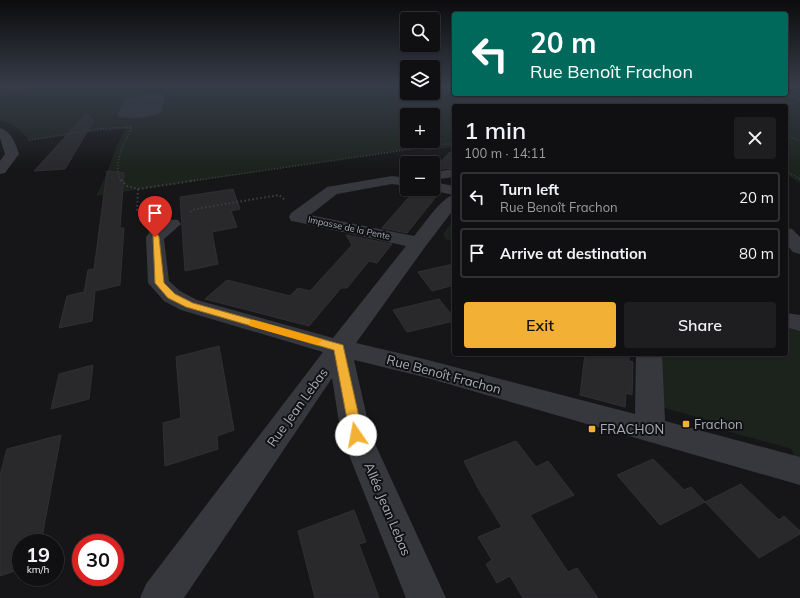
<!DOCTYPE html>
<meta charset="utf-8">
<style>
body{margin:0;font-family:Mulish,sans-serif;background:#1e1e20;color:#f1f3f6;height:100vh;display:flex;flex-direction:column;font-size:15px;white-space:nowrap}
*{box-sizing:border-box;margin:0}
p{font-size:13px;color:#9c9d9f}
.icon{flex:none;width:22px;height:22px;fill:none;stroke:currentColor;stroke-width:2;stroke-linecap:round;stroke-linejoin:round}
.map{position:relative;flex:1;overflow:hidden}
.panel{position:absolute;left:452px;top:104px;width:336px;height:252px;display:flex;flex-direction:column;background:#101012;border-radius:4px;box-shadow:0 1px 3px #0004,0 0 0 1px #303032}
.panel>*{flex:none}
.guide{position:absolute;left:452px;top:12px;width:336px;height:84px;border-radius:4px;box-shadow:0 1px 3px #0004,0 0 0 1px #303032;background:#00695c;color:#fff;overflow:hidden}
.fabs{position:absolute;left:400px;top:12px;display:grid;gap:8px}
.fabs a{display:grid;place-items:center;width:40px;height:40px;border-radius:4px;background:#101012;box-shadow:0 1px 3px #0004,0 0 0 1px #303032;font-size:20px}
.speed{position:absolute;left:12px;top:534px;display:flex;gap:8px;font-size:20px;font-weight:700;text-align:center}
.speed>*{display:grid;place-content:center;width:52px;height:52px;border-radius:50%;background:#101012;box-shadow:0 1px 3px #0004,0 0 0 1px #303032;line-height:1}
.speed small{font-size:10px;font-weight:400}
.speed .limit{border:6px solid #d22;background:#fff;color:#111}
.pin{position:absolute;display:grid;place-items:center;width:34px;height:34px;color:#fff;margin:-41px -17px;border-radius:50% 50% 50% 0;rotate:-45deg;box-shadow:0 0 4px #0007}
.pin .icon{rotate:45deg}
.me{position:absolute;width:44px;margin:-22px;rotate:348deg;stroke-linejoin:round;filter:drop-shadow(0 0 3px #0008)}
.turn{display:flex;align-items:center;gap:14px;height:84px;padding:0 12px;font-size:18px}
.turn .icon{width:52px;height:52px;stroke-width:2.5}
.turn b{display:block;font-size:28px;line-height:34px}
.round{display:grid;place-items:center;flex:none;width:42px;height:42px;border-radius:4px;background:#1e1e20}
.headline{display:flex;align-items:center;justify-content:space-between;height:68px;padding:0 12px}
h1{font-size:24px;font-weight:600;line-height:30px}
.button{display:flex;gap:8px;margin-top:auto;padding:8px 12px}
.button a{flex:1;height:46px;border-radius:4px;background:#f2b134;color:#111;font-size:16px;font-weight:600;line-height:46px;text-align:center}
.button a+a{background:#1e1e20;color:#f1f3f6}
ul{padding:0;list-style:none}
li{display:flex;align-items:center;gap:12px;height:50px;margin:0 8px 6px;padding:0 4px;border:2px solid #303032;border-radius:4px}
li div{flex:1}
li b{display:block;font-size:15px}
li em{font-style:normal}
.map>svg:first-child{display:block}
.built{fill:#222225}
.green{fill:#1c231d;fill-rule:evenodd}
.water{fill:#2c353c}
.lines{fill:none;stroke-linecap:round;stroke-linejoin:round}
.stream{fill:#2c353c;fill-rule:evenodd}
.building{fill:#29292c;stroke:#303034}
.path-far2{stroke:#3d3f44;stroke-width:1;stroke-dasharray:1 1.5;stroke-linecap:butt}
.path-far1{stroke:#3d3f44;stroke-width:1.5;stroke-dasharray:1 2;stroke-linecap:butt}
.path{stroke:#3d3f44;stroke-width:2;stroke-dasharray:1.5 2.5;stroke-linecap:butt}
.street{fill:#37383d;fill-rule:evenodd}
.route{fill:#f2b134;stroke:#9d7322}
.slow{fill:#f59e0b}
.poi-dot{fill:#f2b134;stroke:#111113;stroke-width:1.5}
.labels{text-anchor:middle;stroke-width:4;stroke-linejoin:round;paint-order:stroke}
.far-street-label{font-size:9px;fill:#a8adb8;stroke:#111113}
.near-street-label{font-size:13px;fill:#a8adb8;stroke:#111113}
.near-poi-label{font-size:13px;fill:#a8adb8;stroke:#111113;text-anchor:start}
</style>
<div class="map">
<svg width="800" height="598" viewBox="0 0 800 598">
<rect width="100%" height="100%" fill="#161618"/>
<polygon class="built" points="0,86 36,86 0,99"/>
<g class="green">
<path d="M36,86H407V93H433V86H454V94H786V86H800V183L786,174V106H454V147L426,151L420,148L96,196L107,173L116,147L126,129L98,131L29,141C22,129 13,124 0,120V99ZM407,115H433V141H407Z"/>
<polygon points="454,219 454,239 447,240 443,234"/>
<polygon points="786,326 800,329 800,460 794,459 792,449 723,430 722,424 661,407 659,354 786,354"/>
</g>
<path class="water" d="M154,94L164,95L165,97L161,113C147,118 133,119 119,117L117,115L126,98Z"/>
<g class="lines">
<polygon class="stream" points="780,94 786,94 800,98 800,100"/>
</g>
<g class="building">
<polygon points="86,114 94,120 65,169 34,171"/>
<polygon points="450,152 454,155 454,168 433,170"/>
<polygon points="107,171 124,173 120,228 124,228 120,285 95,291 92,321 59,328 67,296 84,292 88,270 94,269"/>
<polygon points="233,189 240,209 231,211 237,227 212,232 218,264 185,271 180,197"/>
<polygon points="416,189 426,189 439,193 407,233 382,228"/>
<polygon points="346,235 392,244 377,263 369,261 347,288 341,288 309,326 205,299 227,280 290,296 298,288 310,291 352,245"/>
<polygon points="454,264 454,285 432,291 418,272"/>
<polygon points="439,299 454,318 454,321 407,332 393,310"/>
<polygon points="219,346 234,430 217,436 218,449 165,466 163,423 181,418 176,357"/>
<polygon points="585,354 629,354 629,361 633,362 632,395 626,393 625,407 580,395"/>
<polygon points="93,365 89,399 51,409 59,374"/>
<polygon points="61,435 41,543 21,543 21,569 0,576 0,475 7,449"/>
<polygon points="516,441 536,467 548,461 574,495 530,515 568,572 577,568 598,598 523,598 510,576 497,583 486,564 492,560 478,537 502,527 479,490 464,461"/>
<polygon points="653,459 684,490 691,487 705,502 660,525 617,475"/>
<polygon points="741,484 779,520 784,516 800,531 800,534 759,558 705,502"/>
<polygon points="354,510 366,542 359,544 379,598 315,598 298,531"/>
</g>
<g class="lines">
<g class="path-far2">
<polyline points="630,94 652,106"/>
<polyline points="686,94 712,106"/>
<polyline points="119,128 131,128"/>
</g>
<g class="path-far1">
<polyline points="786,135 800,141"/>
<path d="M29,140L98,129L130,127L132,128C124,143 112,165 121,181"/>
<polyline points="786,171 800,179"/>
<polyline points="191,181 454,143"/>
</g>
<g class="path">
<polyline points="121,180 127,186 138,189 198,180"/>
<polyline points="138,189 137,211 148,215"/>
<polyline points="190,212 195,209 279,195 285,200"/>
</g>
<g class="street">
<path d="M0,128C11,131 16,144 19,154L5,173L0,174V161L5,154L0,138Z"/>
<polygon points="454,169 454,177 433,180 433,172"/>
<path d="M392,176L407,178V186L392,184L337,194L310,215L414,236C423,226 440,199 453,195L427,189H433V182L454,186V209L425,247L356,343L424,359L635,414L636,354H662L665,421L800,457V485L424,377L354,360L371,435L446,598H406L341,435L332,378L184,598H140L146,584L323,352L181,310L164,301L148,283L146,237C153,227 166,217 178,220L181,224L164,239L169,281L180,291L197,300L333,338L406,246L297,222L291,221L289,217L291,213L327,187Z"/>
<polygon points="786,228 792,229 800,237 800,254 793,252 786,244"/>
<polygon points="786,313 800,315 800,331 786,327"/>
</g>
</g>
<linearGradient id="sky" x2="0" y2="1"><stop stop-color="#0c0c0d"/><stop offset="0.51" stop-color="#363c48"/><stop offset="1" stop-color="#363c48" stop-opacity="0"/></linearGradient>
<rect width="800" height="169" fill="url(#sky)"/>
<polygon class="route" points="153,235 158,235 159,237 164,283 175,294 193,303 343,345 363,435 361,438 356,440 352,438 350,435 334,350 186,307 168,298 155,283"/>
<polygon class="slow" points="254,320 321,339 322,341 317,345 250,326 249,323 250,321"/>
<g class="poi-dot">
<rect x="682" y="420" width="8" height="8" rx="2"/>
<rect x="588" y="425" width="8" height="8" rx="2"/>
</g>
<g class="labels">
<g class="far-street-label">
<text transform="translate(349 228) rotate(12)" y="3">Impasse de la Pente</text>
</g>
<g class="near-street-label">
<text transform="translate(444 374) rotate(15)" y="5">Rue Benoît Frachon</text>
<text transform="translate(297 407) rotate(-54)" y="5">Rue Jean Lebas</text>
<text transform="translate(388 509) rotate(67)" y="5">Allée Jean Lebas</text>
</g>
<g class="near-poi-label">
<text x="694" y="429">Frachon</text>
<text x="600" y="434">FRACHON</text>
</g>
</g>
</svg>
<div class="fabs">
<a><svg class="icon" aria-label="search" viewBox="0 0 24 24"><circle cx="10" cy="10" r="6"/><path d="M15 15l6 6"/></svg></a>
<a><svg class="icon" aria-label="layers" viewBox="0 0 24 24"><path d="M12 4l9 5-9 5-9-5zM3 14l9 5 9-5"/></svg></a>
<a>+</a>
<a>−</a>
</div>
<div class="speed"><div>19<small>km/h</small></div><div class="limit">30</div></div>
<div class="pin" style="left:155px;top:237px;background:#d93025"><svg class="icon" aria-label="arrive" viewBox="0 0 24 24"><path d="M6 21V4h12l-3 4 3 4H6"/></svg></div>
<svg class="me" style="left:356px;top:435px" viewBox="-20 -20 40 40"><circle r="19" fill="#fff"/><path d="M0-13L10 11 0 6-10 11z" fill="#f2b134"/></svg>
<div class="guide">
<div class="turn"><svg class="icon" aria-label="left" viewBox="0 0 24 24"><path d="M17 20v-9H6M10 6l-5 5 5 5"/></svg><div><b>20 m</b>Rue Benoît Frachon</div></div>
</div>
<section class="panel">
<div class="headline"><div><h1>1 min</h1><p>100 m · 14:11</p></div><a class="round"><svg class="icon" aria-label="close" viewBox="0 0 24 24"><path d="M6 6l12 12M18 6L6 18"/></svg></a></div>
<ul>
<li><svg class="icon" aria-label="left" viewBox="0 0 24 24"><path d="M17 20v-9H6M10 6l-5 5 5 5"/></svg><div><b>Turn left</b><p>Rue Benoît Frachon</p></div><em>20 m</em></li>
<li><svg class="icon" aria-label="arrive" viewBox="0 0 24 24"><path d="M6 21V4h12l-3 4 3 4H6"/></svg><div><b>Arrive at destination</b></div><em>80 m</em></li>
</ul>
<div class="button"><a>Exit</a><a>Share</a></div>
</section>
</div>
